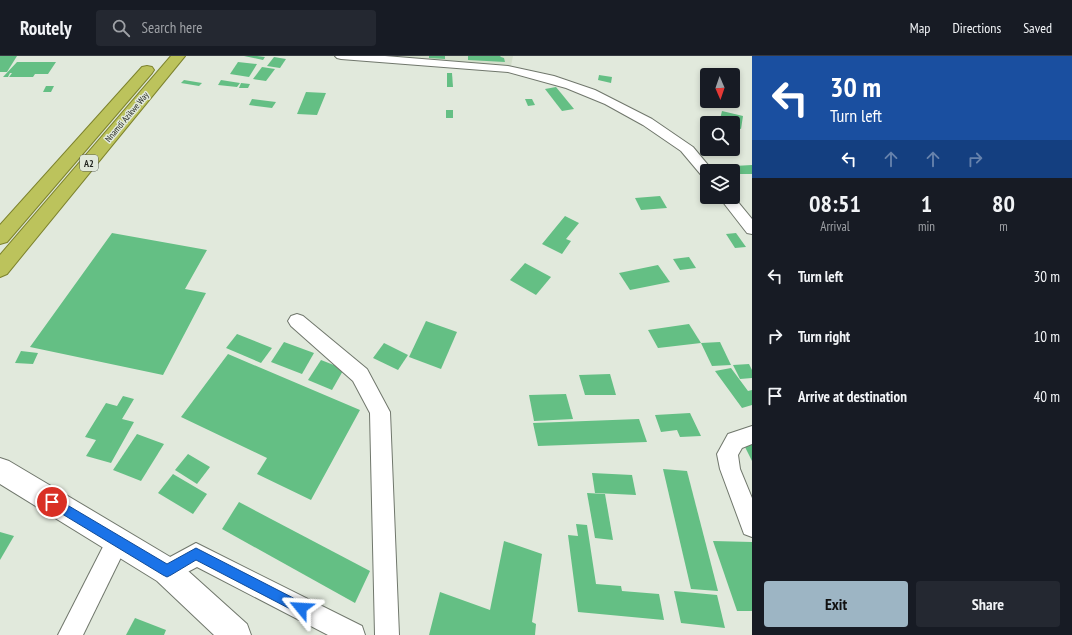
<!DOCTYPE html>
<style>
body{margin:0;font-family:"PT Sans Narrow",sans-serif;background:#242831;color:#f1f3f6;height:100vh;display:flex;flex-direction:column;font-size:15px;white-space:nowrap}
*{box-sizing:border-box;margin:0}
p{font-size:13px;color:#9ea1a6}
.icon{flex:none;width:22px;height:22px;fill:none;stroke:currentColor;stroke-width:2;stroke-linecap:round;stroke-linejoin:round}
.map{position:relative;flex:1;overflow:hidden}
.details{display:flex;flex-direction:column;background:#171b24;width:320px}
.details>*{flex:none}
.top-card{background:#1a4fa0;color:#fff;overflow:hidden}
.needle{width:26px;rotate:178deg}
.buttons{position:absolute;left:700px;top:12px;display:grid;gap:8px}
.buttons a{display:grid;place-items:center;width:40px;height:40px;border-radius:4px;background:#171b24;box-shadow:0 2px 6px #0003;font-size:20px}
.pin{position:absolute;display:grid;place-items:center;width:34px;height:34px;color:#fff;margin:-17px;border:2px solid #fff;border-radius:50%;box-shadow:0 1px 4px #0007}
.me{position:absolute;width:44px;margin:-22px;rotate:297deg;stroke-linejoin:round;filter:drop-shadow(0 0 3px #0008)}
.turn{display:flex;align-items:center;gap:14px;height:84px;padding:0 12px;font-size:18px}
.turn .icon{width:52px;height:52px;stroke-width:2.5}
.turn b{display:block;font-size:28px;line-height:34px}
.lanes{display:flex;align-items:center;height:38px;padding:0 12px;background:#0003;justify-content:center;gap:20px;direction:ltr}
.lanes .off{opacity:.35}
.eta{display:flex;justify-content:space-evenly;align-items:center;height:68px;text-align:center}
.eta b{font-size:24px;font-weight:800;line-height:28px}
.button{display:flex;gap:8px;margin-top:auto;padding:8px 12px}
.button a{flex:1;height:46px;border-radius:4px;background:#9db5c4;color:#111;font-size:16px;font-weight:800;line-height:46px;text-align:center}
.button a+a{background:#242831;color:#f1f3f6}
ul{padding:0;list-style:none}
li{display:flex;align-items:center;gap:12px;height:60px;padding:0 12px}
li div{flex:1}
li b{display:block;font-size:15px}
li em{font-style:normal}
header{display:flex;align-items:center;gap:24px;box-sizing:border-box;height:56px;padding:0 20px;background:#171b24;border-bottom:1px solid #363941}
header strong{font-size:19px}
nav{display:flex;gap:22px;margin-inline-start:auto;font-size:14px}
.search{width:280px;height:36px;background:#242831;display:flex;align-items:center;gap:10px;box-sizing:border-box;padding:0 14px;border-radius:4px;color:#9ea1a6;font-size:15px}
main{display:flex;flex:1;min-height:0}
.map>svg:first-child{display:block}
.built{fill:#d3dfcb}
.building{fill:#64bf84}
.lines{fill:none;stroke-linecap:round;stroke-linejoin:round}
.minor-casing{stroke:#70776c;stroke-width:2}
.tertiary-casing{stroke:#70776c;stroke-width:2}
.trunk-casing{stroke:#7c822d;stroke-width:2}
.minor{fill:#fff;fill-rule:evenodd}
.tertiary{fill:#fff;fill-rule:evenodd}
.trunk{fill:#bcc35c;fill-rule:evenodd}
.route{fill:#1a73e8;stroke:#114b97}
.labels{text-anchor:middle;stroke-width:3;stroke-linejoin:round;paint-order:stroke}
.far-street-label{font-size:9px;fill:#232621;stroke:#e1e9dc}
.shield{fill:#e1e9dc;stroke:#5c6059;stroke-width:1}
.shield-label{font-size:10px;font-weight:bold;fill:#232621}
</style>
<header>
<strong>Routely</strong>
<div class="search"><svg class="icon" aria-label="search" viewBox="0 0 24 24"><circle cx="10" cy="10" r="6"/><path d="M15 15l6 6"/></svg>Search here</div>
<nav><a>Map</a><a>Directions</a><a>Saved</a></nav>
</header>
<main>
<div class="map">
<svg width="752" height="579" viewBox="0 0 752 579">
<rect width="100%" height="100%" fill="#e1e9dc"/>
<polygon class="built" points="364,0 513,0 511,10"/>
<g class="building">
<polygon points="0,0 17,0 7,16 0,16"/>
<polygon points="244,0 257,0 265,1 263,4"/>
<polygon points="429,0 445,0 445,3 429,2"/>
<polygon points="468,0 500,0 501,1 504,2 505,6 468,4"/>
<polygon points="274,1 286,3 280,12 267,10"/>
<polygon points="17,6 56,6 48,18 35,18 33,21 9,21 12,17 10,17 8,21 3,21"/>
<polygon points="238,6 257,8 249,21 230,18"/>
<polygon points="262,11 275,13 266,25 253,23"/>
<polygon points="447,17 452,17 453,31 447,31"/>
<polygon points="599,19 612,21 611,27 598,24"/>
<polygon points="184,24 202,27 199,30 181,27"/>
<polygon points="221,24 240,27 237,31 218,29"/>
<polygon points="241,27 250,28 248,32 239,32"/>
<polygon points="46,30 54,30 51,36 43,36"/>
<polygon points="556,31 574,53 562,55 545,33"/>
<polygon points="306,36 326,37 317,59 297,58"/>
<polygon points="252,43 276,46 272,52 249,49"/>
<polygon points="525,43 532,43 535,49 528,50"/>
<rect x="446" y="54" width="7" height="8"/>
<polygon points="722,55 743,60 741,73 733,71 733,67 719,67"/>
<polygon points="752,109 752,118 740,118 734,110"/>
<polygon points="660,140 667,152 641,154 635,142"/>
<polygon points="565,160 579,167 566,183 571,185 562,198 542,188"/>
<polygon points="112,177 207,194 185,233 206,237 163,319 30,291"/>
<polygon points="736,177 746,191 735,192 726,178"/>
<polygon points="689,201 696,212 680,214 673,203"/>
<polygon points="525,207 551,221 536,239 510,224"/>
<polygon points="658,209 670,226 630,234 619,217"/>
<polygon points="426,265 457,276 441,313 409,301"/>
<polygon points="689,268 701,287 658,292 648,274"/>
<polygon points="237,278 272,292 261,307 226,292"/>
<polygon points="284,286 314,297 302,318 271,306"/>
<polygon points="720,286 731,309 712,310 701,287"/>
<polygon points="384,287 408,299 398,314 373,302"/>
<polygon points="21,295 38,297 33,308 15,307"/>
<polygon points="228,298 360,354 311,444 257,418 267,402 181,361"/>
<polygon points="321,304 344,313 332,334 308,324"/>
<polygon points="749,308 752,314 752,322 740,323 733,309"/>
<polygon points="731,312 748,335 752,334 752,349 742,352 715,315"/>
<polygon points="610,318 616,339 585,339 579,319"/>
<polygon points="566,338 573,363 534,365 529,339"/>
<polygon points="123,340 134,343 122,363 134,366 111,407 86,400 96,384 85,381 106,347 117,350"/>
<polygon points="690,357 701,380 680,381 677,374 661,376 655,359"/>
<polygon points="639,363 647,386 538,390 533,367"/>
<polygon points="137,378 164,388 141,425 113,414"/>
<polygon points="752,384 752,405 742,385"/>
<polygon points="188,398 210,411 197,428 175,414"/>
<polygon points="663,413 687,415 718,535 691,533"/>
<polygon points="592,417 632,419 636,439 595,437"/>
<polygon points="173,418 207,438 193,458 158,437"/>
<polygon points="587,437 605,438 613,484 595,482"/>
<polygon points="239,446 370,515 355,547 222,473"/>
<polygon points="576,468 587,469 596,528 621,530 622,535 659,538 664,564 578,556 568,479 578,480"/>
<polygon points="0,476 14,480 0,504"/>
<polygon points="504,485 542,498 532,566 536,568 535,579 429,579 440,536 490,554"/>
<polygon points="713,485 752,486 752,555 737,555"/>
<polygon points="674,535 717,539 725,572 681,567"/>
<polygon points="135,562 166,574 164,579 126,579"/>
</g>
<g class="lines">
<g class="minor-casing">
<g id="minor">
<polygon points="335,0 385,0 508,10 554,20 595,34 652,63 693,91 713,115 707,115 707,122 702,120 681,95 643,69 605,48 566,32 508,16 341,3 337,2"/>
<polygon points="733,140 752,163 752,178 747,177 719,141 733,141"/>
<polygon points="297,258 303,260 367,313 390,356 399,579 375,579 370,357 353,325 291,270 288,265 291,260"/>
<polygon points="752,370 752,388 742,392 738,399 740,413 752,442 752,481 744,478 720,413 717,398 728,378"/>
<polygon points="118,474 126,477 129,485 83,579 58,579 110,477"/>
<polygon points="196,487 362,570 365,579 328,579 197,511 167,527 159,523 155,515 159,507"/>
</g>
</g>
<g class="tertiary-casing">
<polygon id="tertiary" points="0,402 9,405 177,505 247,568 251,579 214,579 157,525 0,428"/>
</g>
<g class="trunk-casing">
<g id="trunk">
<polygon points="171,0 185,0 7,218 0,221 0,199"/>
<polygon points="147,10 152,11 154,14 152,17 7,186 0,188 0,169 142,11"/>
</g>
</g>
<use href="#minor" class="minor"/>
<use href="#tertiary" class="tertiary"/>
<use href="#trunk" class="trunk"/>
</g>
<polygon class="route" points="52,440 167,508 196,492 305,548 307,552 305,556 301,558 296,556 196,504 171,519 167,521 163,519 49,450 47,446 49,442"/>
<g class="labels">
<g class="far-street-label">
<text transform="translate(127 61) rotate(-50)" y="3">Nnamdi Azikwe Way</text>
</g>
<rect class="shield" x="80" y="99" width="18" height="16" rx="3"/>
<g class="shield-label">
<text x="89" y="111">A2</text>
</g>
</g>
</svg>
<div class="buttons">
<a><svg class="needle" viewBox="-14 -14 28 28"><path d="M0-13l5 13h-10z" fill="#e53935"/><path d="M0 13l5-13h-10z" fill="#9ea1a6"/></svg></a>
<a><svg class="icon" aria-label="search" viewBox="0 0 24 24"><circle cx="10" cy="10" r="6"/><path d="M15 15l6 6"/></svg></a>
<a><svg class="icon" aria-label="layers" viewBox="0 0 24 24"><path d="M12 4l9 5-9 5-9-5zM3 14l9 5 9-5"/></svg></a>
</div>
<div class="pin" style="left:52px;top:446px;background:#d93025"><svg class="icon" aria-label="arrive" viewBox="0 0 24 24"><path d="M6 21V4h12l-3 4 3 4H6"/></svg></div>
<svg class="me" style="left:301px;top:552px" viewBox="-20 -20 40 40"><path d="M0-17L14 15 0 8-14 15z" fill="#1a73e8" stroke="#fff" stroke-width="4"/></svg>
</div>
<section class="details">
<div class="top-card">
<div class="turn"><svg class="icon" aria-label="left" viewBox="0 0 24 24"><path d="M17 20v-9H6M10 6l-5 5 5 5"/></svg><div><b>30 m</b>Turn left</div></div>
<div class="lanes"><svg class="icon" aria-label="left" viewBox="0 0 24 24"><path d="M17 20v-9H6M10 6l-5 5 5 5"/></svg><svg class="icon off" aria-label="ahead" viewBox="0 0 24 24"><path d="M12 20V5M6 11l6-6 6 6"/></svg><svg class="icon off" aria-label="ahead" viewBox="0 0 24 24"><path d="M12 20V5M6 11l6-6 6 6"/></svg><svg class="icon off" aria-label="right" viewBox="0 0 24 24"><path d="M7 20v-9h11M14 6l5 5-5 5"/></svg></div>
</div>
<div class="eta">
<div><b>08:51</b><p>Arrival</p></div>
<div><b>1</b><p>min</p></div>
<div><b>80</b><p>m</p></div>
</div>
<ul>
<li><svg class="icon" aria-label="left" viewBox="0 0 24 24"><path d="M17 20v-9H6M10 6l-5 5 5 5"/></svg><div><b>Turn left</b></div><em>30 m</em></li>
<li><svg class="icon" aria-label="right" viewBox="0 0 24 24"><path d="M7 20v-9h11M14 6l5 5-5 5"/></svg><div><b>Turn right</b></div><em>10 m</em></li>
<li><svg class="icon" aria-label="arrive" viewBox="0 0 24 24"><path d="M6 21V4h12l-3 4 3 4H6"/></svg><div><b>Arrive at destination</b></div><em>40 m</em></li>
</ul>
<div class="button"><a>Exit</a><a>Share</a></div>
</section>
</main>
